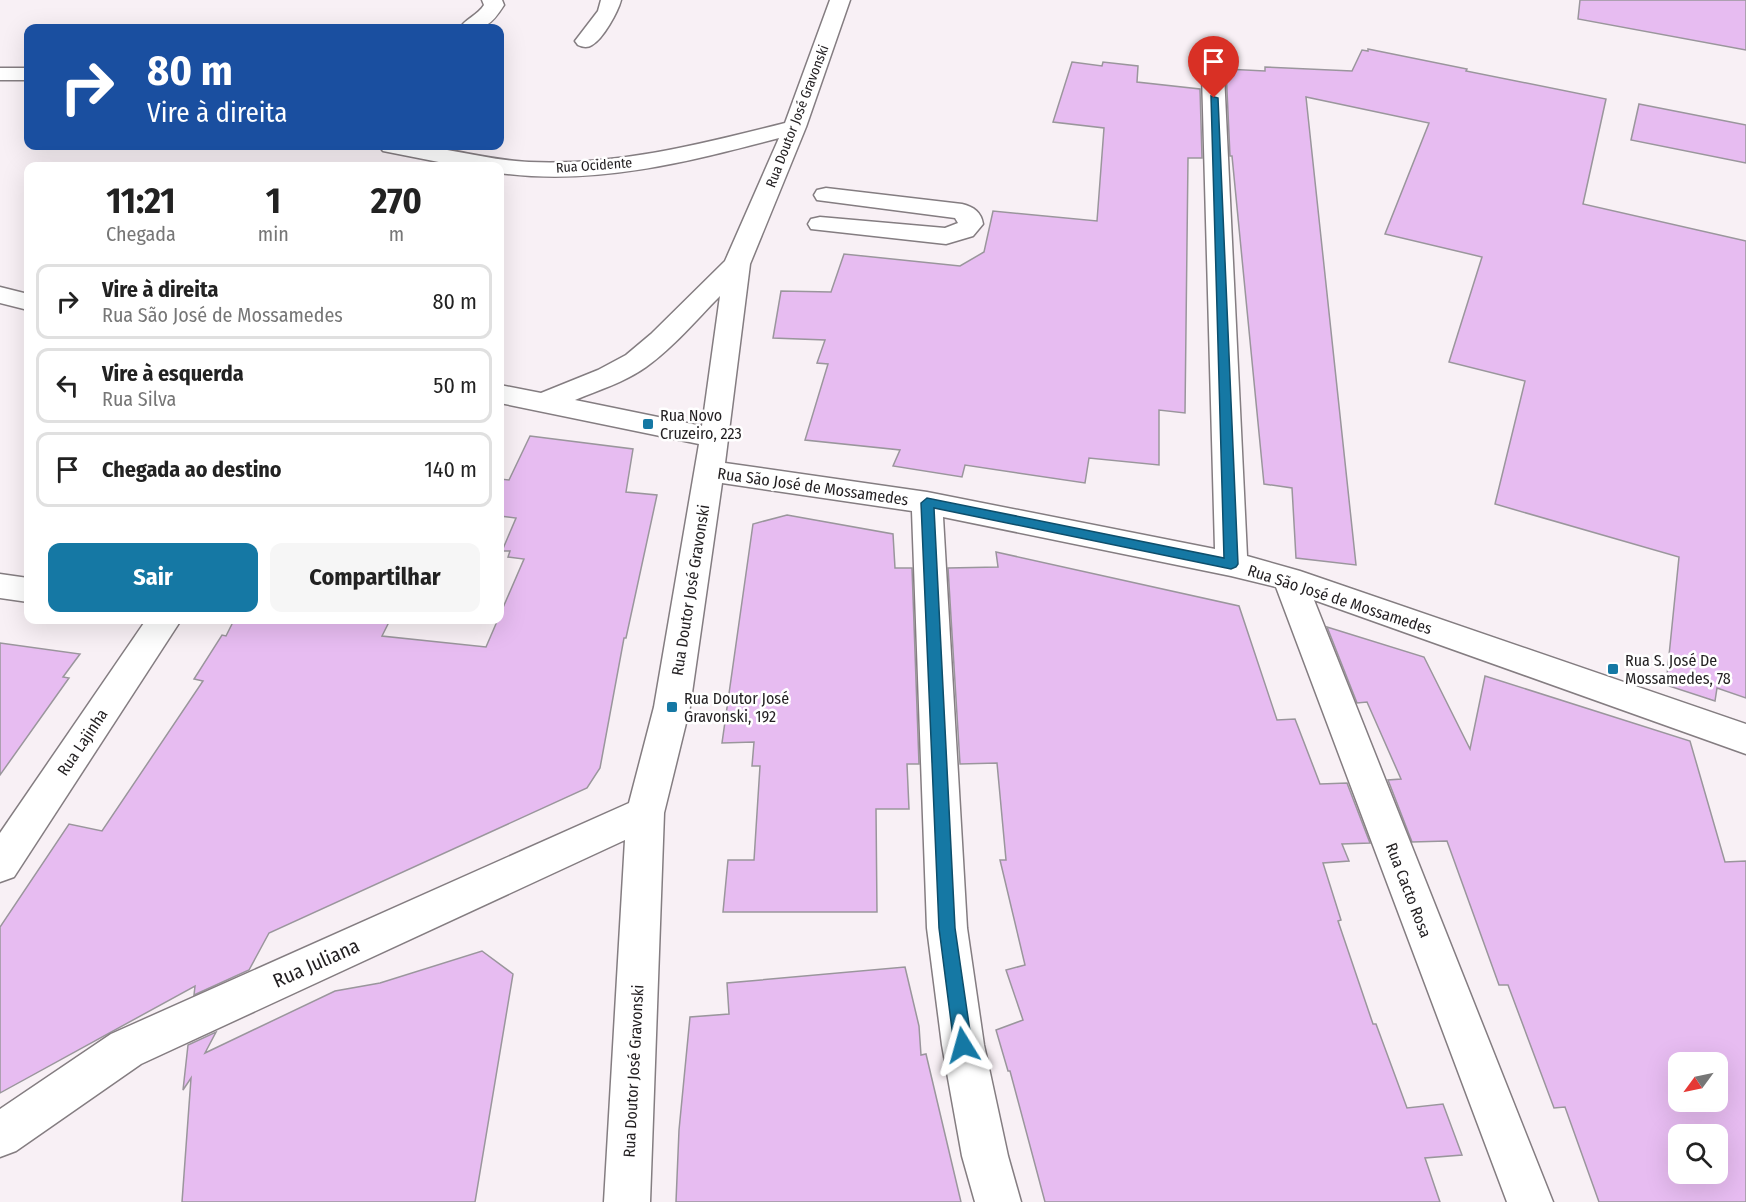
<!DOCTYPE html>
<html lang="pt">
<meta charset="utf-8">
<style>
body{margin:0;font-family:"Fira Sans Condensed",sans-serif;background:#f6f6f6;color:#222;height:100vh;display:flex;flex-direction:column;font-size:22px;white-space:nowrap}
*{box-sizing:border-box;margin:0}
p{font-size:20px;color:#767676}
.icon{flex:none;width:33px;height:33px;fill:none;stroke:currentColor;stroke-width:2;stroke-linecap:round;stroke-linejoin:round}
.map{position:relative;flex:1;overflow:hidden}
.drawer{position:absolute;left:24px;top:162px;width:480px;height:462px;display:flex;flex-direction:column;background:#fff;border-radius:12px;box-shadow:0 6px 24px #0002}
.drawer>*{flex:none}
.top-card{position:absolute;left:24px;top:24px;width:480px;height:126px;border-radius:12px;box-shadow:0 6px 24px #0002;background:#1a4fa0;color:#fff;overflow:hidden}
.needle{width:39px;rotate:237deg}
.buttons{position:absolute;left:1668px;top:1052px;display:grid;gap:12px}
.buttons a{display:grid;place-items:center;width:60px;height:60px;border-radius:12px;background:#fff;box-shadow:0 6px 24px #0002;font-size:30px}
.pin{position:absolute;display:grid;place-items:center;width:51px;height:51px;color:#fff;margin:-62px -26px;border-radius:50% 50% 50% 0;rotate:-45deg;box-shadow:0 0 6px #0007}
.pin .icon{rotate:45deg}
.me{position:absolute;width:66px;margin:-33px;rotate:352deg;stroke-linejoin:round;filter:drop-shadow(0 0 4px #0008)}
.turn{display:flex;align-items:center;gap:21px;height:126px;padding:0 24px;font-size:27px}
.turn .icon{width:78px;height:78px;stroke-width:2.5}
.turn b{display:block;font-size:42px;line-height:51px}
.eta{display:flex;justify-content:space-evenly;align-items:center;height:102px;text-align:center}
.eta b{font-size:36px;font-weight:700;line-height:42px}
.action{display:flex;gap:12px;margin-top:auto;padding:12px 24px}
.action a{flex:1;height:69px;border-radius:12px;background:#1578a4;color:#fff;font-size:24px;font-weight:700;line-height:69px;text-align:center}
.action a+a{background:#f6f6f6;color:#222}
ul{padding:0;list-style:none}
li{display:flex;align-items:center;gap:18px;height:75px;margin:0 12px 9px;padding:0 12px;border:3px solid #e0e0e0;border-radius:12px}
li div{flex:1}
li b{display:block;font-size:22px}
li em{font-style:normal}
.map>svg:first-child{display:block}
.building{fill:#e7bcf1;stroke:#9a969c;stroke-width:1.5;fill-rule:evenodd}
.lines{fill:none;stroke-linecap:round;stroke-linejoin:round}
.minor-casing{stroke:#847d81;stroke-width:3}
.minor{fill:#fff;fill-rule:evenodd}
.route{fill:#1578a4;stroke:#0e4e6b;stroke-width:1.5}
.poi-dot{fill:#1578a4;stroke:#fff;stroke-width:2}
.labels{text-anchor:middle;stroke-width:5;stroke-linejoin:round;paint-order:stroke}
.far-street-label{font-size:14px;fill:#221f21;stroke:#fff}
.poi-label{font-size:16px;fill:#221f21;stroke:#fff;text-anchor:start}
.street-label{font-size:16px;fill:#221f21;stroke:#fff}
.near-street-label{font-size:20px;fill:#221f21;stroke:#fff}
</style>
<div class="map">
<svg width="1746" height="1202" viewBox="0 0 1746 1202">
<rect width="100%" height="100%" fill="#f8f0f5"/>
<g class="building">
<polygon points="1580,0 1746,0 1746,50 1578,19"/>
<polygon points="1368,49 1467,69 1466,71 1606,99 1583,204 1746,241 1746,698 1717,688 1715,701 1666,685 1679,557 1495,504 1525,381 1449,362 1482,257 1385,234 1429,123 1306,97 1356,565 1296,558 1292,488 1264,484 1232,156 1230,156 1226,69 1265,71 1265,67 1352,71 1362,50 1368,51"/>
<polygon points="1072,62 1102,66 1103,62 1138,66 1137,82 1200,89 1202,158 1188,158 1185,413 1159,410 1159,465 1089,458 1085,483 965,465 962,477 893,466 900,450 805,440 828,364 817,363 825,340 773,338 781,291 831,292 844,254 960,266 984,252 993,211 1097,221 1104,128 1053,122"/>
<polygon points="1639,104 1746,125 1746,163 1631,140"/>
<polygon points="530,436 633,449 626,492 657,495 626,638 624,638 600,768 587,788 269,933 249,970 194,995 195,986 0,1093 0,927 69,824 102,831 203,681 194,679 222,635 226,636 234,620 390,620 382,636 486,647 524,559 508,557 510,551 502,551 516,518 500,516 500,479 509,480"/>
<polygon points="787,515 893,534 895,568 912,568 919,764 907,764 909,809 876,809 877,912 723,912 728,860 754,860 760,766 752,766 754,742 722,743 753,524"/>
<polygon points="996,552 1239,606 1277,720 1295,719 1320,784 1347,783 1370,843 1342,844 1349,861 1323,863 1341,920 1338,921 1373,1024 1376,1024 1407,1108 1443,1104 1462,1155 1425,1158 1440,1202 1045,1202 1010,1071 1008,1071 996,1030 1023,1020 1006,970 1025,965 1000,860 1006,860 997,763 960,764 948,568 998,567"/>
<path d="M1327,627L1424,657L1470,749L1485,676L1690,741L1725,862L1746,861V1202H1599L1565,1107L1554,1108L1508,985H1499L1447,841L1412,842L1388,780L1401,779L1367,702L1357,703ZM1678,1062H1718V1101H1678ZM1678,1134H1718V1173H1678Z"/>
<polygon points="0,643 80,654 63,677 69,678 0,775"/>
<polygon points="482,951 513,974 475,1202 182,1202 191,1078 183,1090 188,1045 216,1032 205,1053 335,991 380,983"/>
<polygon points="905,967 919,1026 921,1055 926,1054 961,1202 676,1202 679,1130 690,1017 729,1014 727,983"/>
</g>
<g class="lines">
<g class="minor-casing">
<g id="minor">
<path d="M482,0H502L504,5C490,27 486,28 460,28C465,19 478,15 484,5Z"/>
<path d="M601,0H621C618,12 603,39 592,45C588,48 582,47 578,45L575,41L598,11Z"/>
<path d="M830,0H850L806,127L750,264L725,463L927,492L1215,549L1202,74L1205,69L1213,68L1221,69L1224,74L1247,556L1300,571L1746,724V754L1314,600L1553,1202H1507L1276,587L1231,576L943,517L967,928L984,1045L1008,1156L1021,1202H975L962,1156L942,1045L927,928L912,511L722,483L690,707L664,813L650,1202H604L625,840L141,1064L16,1151L0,1157V1109L111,1034L629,803L654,707L699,444L500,403V385L541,393L598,370L626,355L651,334L725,261L779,138C687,162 595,186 500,173V166H459L383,151L379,146C429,140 479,160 529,162C617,166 701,144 785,123ZM720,296L702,426L575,400C599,390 625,382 646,367C674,347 696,320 720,296Z"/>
<rect x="0" y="68" width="28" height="12"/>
<path d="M826,188L962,204C974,207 981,212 983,224L973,236L946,244L811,229L808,224L811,219L820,217L945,228L958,223L955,218L817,200L814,195L817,190Z"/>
<polygon points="0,287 28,294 28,310 0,303"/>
<polygon points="0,574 28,578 28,602 0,598"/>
<polygon points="146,620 181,620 14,877 0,882 0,833"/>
</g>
</g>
<use href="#minor" class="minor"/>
</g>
<polygon class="route" points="1211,96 1218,98 1238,564 1236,567 1231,569 934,508 955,928 972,1045 969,1051 963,1053 957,1051 954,1045 939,928 921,503 927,498 1224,558"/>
<g class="poi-dot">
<rect x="642" y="418" width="12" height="12" rx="3"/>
<rect x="1607" y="663" width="12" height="12" rx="3"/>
<rect x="666" y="701" width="12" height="12" rx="3"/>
</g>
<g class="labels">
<g class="far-street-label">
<text transform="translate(797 116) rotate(-69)" y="5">Rua Doutor José Gravonski</text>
<text transform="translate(594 165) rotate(-4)" y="5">Rua Ocidente</text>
</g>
<g class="poi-label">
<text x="660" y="421">Rua Novo<tspan x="660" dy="18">Cruzeiro, 223</tspan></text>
<text x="1625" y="666">Rua S. José De<tspan x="1625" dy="18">Mossamedes, 78</tspan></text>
<text x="684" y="704">Rua Doutor José<tspan x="684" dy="18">Gravonski, 192</tspan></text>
</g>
<g class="street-label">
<text transform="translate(813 486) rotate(8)" y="6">Rua São José de Mossamedes</text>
<text transform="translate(690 590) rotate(-81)" y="6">Rua Doutor José Gravonski</text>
<text transform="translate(1340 599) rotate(18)" y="6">Rua São José de Mossamedes</text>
<text transform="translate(82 742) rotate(-56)" y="6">Rua Lajinha</text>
<text transform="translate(1409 890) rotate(69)" y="6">Rua Cacto Rosa</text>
<text transform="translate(633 1071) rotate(-87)" y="6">Rua Doutor José Gravonski</text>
</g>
<g class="near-street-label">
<text transform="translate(316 963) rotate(-24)" y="7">Rua Juliana</text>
</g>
</g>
</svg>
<div class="buttons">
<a><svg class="needle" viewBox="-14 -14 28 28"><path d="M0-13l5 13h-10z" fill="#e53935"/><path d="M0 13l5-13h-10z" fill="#767676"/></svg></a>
<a><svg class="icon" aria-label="search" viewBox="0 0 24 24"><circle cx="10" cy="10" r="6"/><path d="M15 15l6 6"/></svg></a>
</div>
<div class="pin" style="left:1214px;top:98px;background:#d93025"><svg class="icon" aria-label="arrive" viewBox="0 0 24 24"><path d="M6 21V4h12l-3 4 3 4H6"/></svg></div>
<svg class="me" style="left:963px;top:1045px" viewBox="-20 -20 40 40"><path d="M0-17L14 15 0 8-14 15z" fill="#1578a4" stroke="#fff" stroke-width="4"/></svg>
<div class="top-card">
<div class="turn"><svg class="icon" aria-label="right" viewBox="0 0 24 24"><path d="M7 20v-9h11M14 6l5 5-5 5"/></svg><div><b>80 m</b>Vire à direita</div></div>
</div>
<section class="drawer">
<div class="eta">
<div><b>11:21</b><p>Chegada</p></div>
<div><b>1</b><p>min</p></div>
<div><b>270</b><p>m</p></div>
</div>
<ul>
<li><svg class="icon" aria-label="right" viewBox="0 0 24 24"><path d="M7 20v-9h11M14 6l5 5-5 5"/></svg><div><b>Vire à direita</b><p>Rua São José de Mossamedes</p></div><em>80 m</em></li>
<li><svg class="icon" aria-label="left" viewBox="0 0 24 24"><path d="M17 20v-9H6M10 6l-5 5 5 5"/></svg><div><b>Vire à esquerda</b><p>Rua Silva</p></div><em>50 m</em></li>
<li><svg class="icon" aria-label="arrive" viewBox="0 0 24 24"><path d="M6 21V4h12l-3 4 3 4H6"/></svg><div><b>Chegada ao destino</b></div><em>140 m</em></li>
</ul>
<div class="action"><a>Sair</a><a>Compartilhar</a></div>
</section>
</div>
